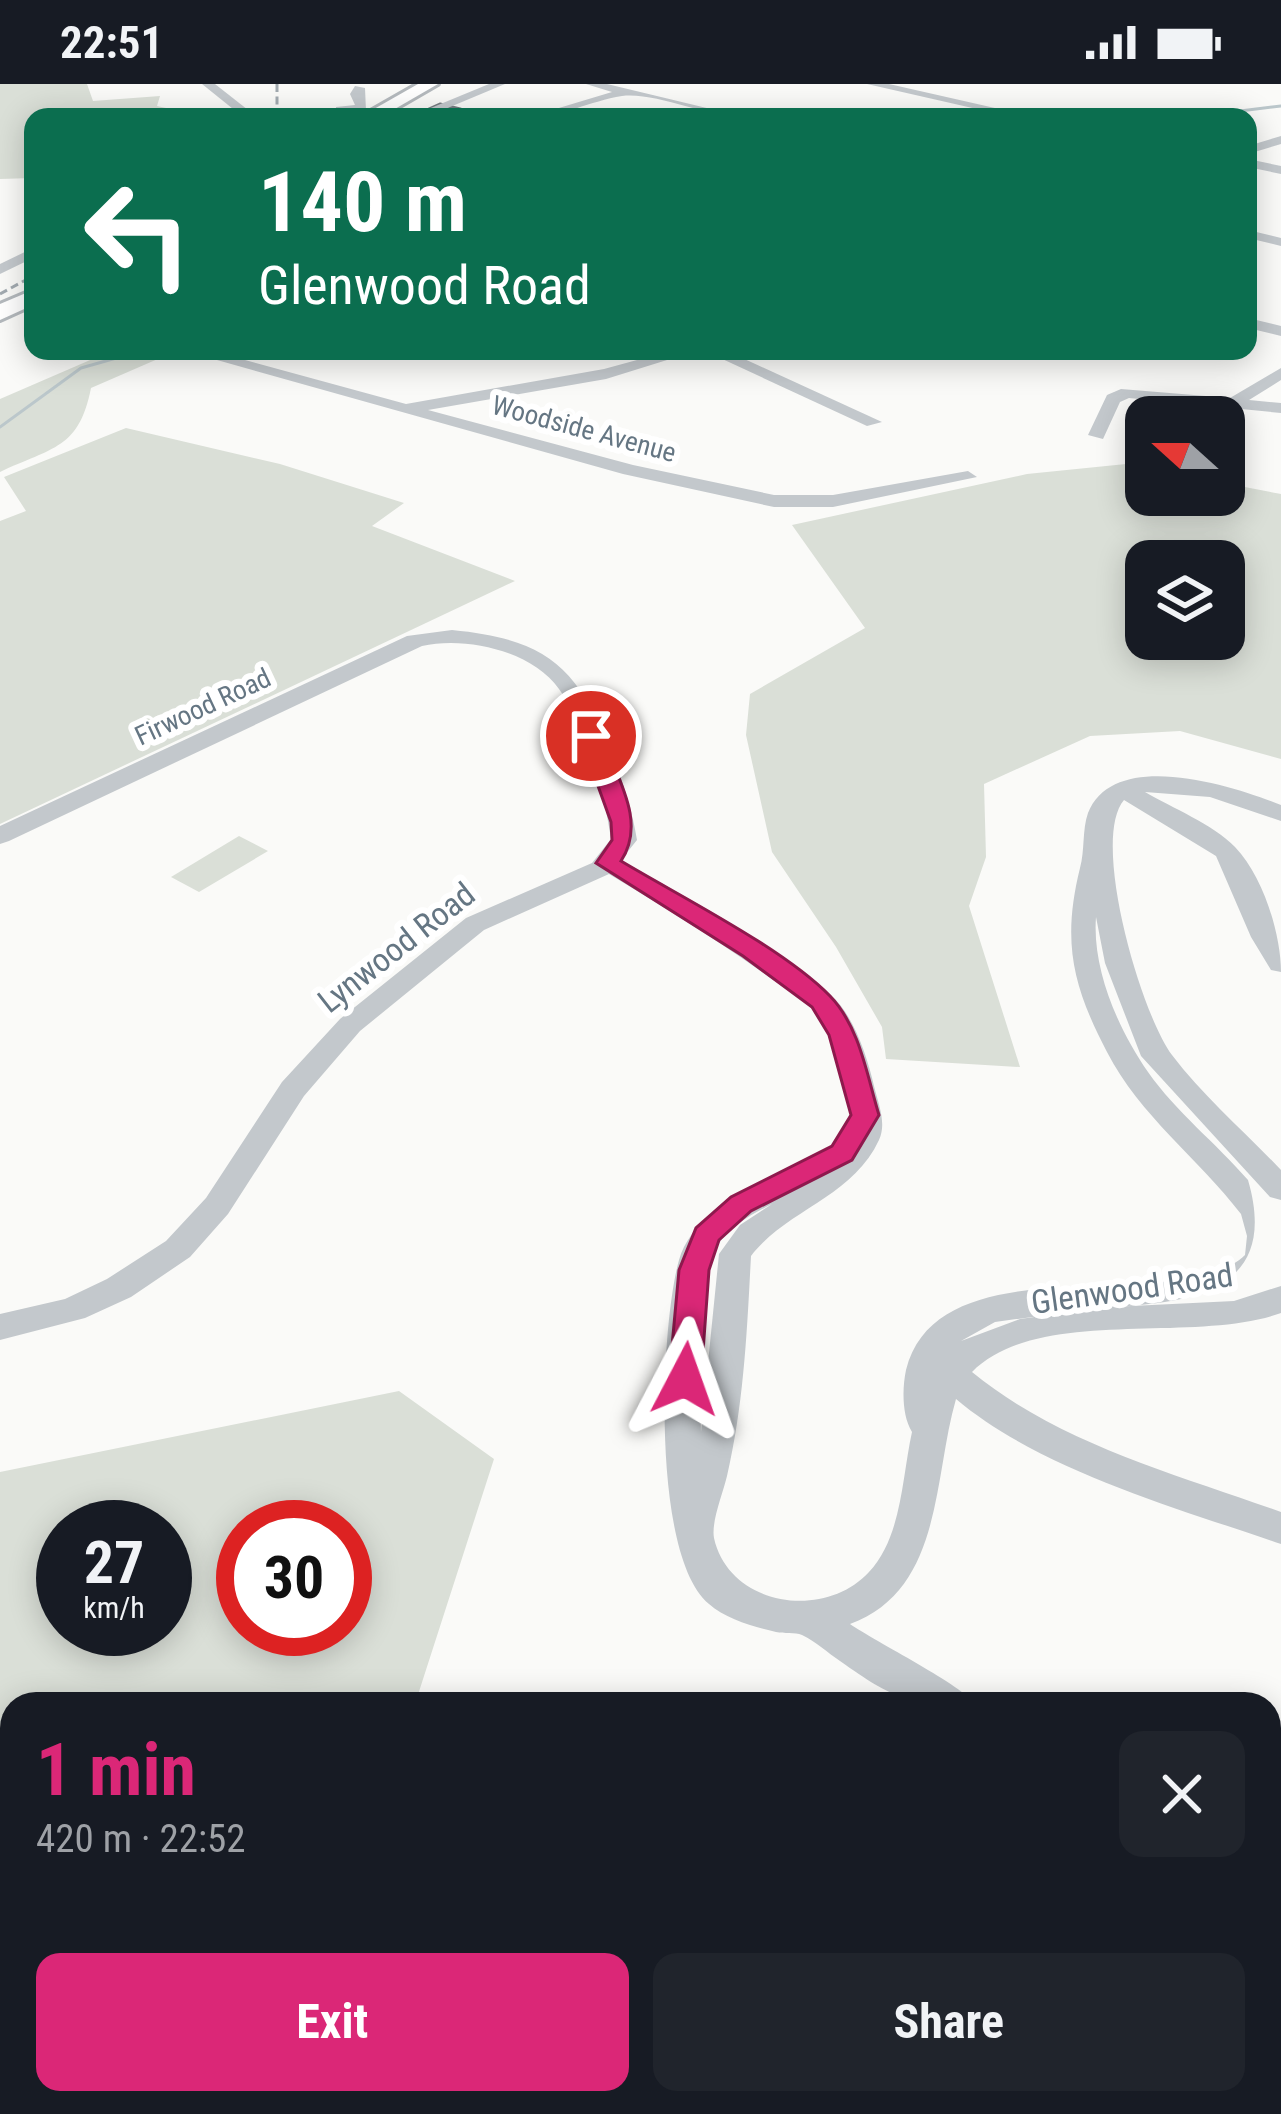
<!DOCTYPE html>
<meta charset="utf-8">
<style>
body{margin:0;font-family:"Roboto Condensed",sans-serif;background:#20242c;color:#f1f3f6;height:100vh;display:flex;flex-direction:column;font-size:45px;white-space:nowrap}
*{box-sizing:border-box;margin:0}
p{font-size:39px;color:#9ea1a6}
.icon{flex:none;width:66px;height:66px;fill:none;stroke:currentColor;stroke-width:2;stroke-linecap:round;stroke-linejoin:round}
.map{position:relative;flex:1;overflow:hidden}
.side{position:absolute;left:0px;top:1608px;width:1281px;height:423px;display:flex;flex-direction:column;background:#171b24;border-radius:36px 36px 0 0;box-shadow:0 6px 30px #0003}
.side>*{flex:none}
.guide{position:absolute;left:24px;top:24px;width:1233px;height:252px;border-radius:24px;box-shadow:0 6px 30px #0003;background:#0b6e4f;color:#fff;overflow:hidden}
.needle{width:78px;rotate:291deg}
.fabs{position:absolute;left:1125px;top:312px;display:grid;gap:24px}
.fabs a{display:grid;place-items:center;width:120px;height:120px;border-radius:24px;background:#171b24;box-shadow:0 6px 30px #0003;font-size:60px}
.speed{position:absolute;left:36px;top:1416px;display:flex;gap:24px;font-size:60px;font-weight:700;text-align:center}
.speed>*{display:grid;place-content:center;width:156px;height:156px;border-radius:50%;background:#171b24;box-shadow:0 6px 30px #0003;line-height:1}
.speed small{font-size:30px;font-weight:400}
.speed .limit{border:18px solid #d22;background:#fff;color:#111}
.pin{position:absolute;display:grid;place-items:center;width:102px;height:102px;color:#fff;margin:-51px;border:6px solid #fff;border-radius:50%;box-shadow:0 3px 12px #0007}
.me{position:absolute;width:132px;margin:-66px;rotate:4deg;stroke-linejoin:round;filter:drop-shadow(0 0 9px #0008)}
.turn{display:flex;align-items:center;gap:42px;height:252px;padding:0 36px;font-size:54px}
.turn .icon{width:156px;height:156px;stroke-width:2.5}
.turn b{display:block;font-size:84px;line-height:102px}
.round{display:grid;place-items:center;flex:none;width:126px;height:126px;border-radius:24px;background:#20242c}
.headline{display:flex;align-items:center;justify-content:space-between;height:204px;padding:0 36px}
h1{font-size:72px;font-weight:700;line-height:90px;color:#db2777}
.primary-button{display:flex;gap:24px;margin-top:auto;padding:24px 36px}
.primary-button a{flex:1;height:138px;border-radius:24px;background:#db2777;color:#fff;font-size:48px;font-weight:700;line-height:138px;text-align:center}
.primary-button a+a{background:#20242c;color:#f1f3f6}
.status{display:flex;justify-content:space-between;align-items:center;height:84px;padding:0 60px;background:#171b24;direction:ltr}
.status svg{height:33px;fill:currentColor}
.map>svg:first-child{display:block}
.green{fill:#dadfd7;fill-rule:evenodd}
.lines{fill:none;stroke-linecap:round;stroke-linejoin:round}
.stream{stroke:#bbc7cb;stroke-width:3}
.building{fill:#aab3b9;stroke:#777d82;stroke-width:3}
.highway-casing{stroke:#b4b9bd;stroke-width:6}
.minor{fill:#c3c8cc;fill-rule:evenodd}
.highway{fill:#fff;fill-rule:evenodd}
.rail{stroke:#a2aab0;stroke-width:3;stroke-dasharray:8 4.5;stroke-linecap:butt}
.route{fill:#db2777;stroke:#8e194d;stroke-width:3}
.labels{text-anchor:middle;stroke-width:12;stroke-linejoin:round;paint-order:stroke}
.far-street-label{font-size:27px;fill:#657683;stroke:#fff}
.street-label{font-size:33px;fill:#657683;stroke:#fff}
</style>
<div class="status"><b>22:51</b><svg viewBox="0 0 49 12"><path d="M0 12V9h3v3zM5 12V6h3v6zM10 12V3h3v9zM15 12V0h3v12zM26 1h20v11H26zM47 4h2v5h-2z"/></svg></div>
<div class="map">
<svg width="1281" height="2030" viewBox="0 0 1281 2030">
<rect width="100%" height="100%" fill="#fafaf8"/>
<g class="green">
<polygon points="0,0 87,0 93,17 160,12 157,22 184,28 182,33 33,33 33,94 0,95"/>
<path d="M111,267L167,271L91,304C79,365 53,363 0,388V315Z"/>
<polygon points="126,344 280,380 404,419 372,442 515,497 0,740 0,437 26,427 4,393"/>
<path d="M1126,380L1146,384V411H1224V399L1281,410V675L1180,647L1090,652L984,700L986,773L969,822L1020,983L886,975L882,943L836,863L772,768L746,651L750,610L865,544L792,441L1027,390ZM1146,477H1224V555H1146Z"/>
<polygon points="239,752 268,767 199,808 171,793"/>
<path d="M399,1307L494,1375L415,1620H12V2019H492V2030H0V1388ZM63,1443H165V1545H63ZM243,1443H345V1545H243Z"/>
</g>
<g class="lines">
<g class="stream">
<polyline points="1192,33 1281,22"/>
<polyline points="0,343 81,284 141,267"/>
</g>
</g>
<polygon class="building" points="440,20 460,25 460,33 411,33"/>
<g class="lines">
<g class="highway-casing">
<g id="highway">
<polygon points="418,0 438,0 381,33 360,33"/>
<polygon points="33,206 33,221 0,236 0,220"/>
</g>
</g>
<g class="minor">
<polygon points="202,0 215,0 257,33 243,33"/>
<polygon points="489,0 505,0 426,33 409,33"/>
<path d="M586,0H607L744,33C706,33 656,8 622,12C590,17 562,33 529,33L612,8Z"/>
<polygon points="867,0 889,0 1035,33 1012,33"/>
<polygon points="355,2 365,4 366,27 336,29 336,23 355,21 350,10"/>
<polygon points="1281,52 1281,60 1248,70 1248,62"/>
<polygon points="1248,75 1281,82 1281,90 1248,83"/>
<polygon points="1248,146 1281,154 1281,162 1248,154"/>
<polygon points="33,164 33,174 0,190 0,180"/>
<polygon points="1248,234 1281,242 1281,252 1248,244"/>
<polygon points="185,267 212,267 406,320 604,285 670,267 696,267 606,295 428,326 633,381 774,411 833,411 968,387 977,393 833,423 774,423 623,390"/>
<polygon points="705,267 727,267 882,338 867,342"/>
<polygon points="1281,284 1281,296 1249,316 1281,319 1281,329 1129,314 1120,318 1103,355 1088,351 1107,311 1121,305 1230,314"/>
<path d="M452,546C544,555 577,581 610,666C622,695 632,725 637,756L621,776C688,815 774,859 831,911C854,932 867,972 874,1002C878,1019 887,1039 879,1056C852,1114 787,1125 751,1172C747,1247 744,1319 727,1392C723,1409 711,1438 714,1454C729,1522 824,1537 869,1488C902,1453 902,1393 912,1348C902,1332 902,1305 906,1286C939,1155 1181,1234 1245,1171L1247,1152L1241,1130C1198,1074 1140,1032 1107,968C1072,901 1062,857 1080,784C1085,766 1082,746 1088,729C1114,663 1234,702 1281,721V737L1210,713L1145,708C1172,724 1213,740 1235,763C1263,792 1281,850 1281,888L1271,886L1251,853L1216,772L1124,716C1090,756 1141,930 1172,971C1203,1012 1245,1048 1281,1086V1116L1270,1113L1141,972L1105,879L1096,833C1092,885 1118,945 1148,988C1176,1028 1216,1059 1248,1096C1281,1209 1187,1219 1111,1223L1234,1217L1281,1202V1229C1193,1261 1039,1221 972,1288C1060,1360 1176,1390 1281,1428V1460C1177,1424 1040,1386 956,1315C933,1394 943,1506 850,1540C874,1557 966,1603 974,1620C907,1620 895,1616 840,1577C828,1569 815,1557 802,1551C795,1548 784,1550 776,1548C754,1543 726,1535 709,1520C651,1472 660,1244 679,1176C702,1095 850,1090 850,1027C850,999 833,946 813,926C799,911 778,900 762,888C712,853 661,821 609,790L484,846L360,947L304,1012L228,1130L190,1173L131,1213L85,1234L0,1256V1230L65,1215L107,1195L166,1157L206,1114L282,998L340,935L466,834L592,779L611,755C604,708 588,644 559,605C532,567 466,552 422,562L9,757L0,760V742L407,552ZM772,1120L740,1141L719,1170L701,1348C700,1307 699,1191 719,1159C732,1141 752,1130 772,1120ZM1098,1224L1020,1235L961,1257L995,1238Z"/>
</g>
<use href="#highway" class="highway"/>
<g class="rail">
<polyline points="277,0 277,33"/>
<polyline points="0,210 33,192"/>
</g>
</g>
<path class="route" d="M591,646L602,652C617,694 647,738 621,777C681,813 783,864 830,912C860,943 867,992 879,1031L852,1076L751,1127L719,1156L709,1186L701,1295L696,1304H673L669,1295L679,1186L696,1144L731,1113L832,1062L851,1031L829,951L812,923L743,872L596,779L612,756L611,738L580,652Z"/>
<g class="labels">
<g class="far-street-label">
<text transform="translate(584 345) rotate(15)" y="9">Woodside Avenue</text>
<text transform="translate(203 623) rotate(-25)" y="9">Firwood Road</text>
</g>
<g class="street-label">
<text transform="translate(396 863) rotate(-38)" y="12">Lynwood Road</text>
<text transform="translate(1132 1204) rotate(-8)" y="12">Glenwood Road</text>
</g>
</g>
</svg>
<div class="fabs">
<a><svg class="needle" viewBox="-14 -14 28 28"><path d="M0-13l5 13h-10z" fill="#e53935"/><path d="M0 13l5-13h-10z" fill="#9ea1a6"/></svg></a>
<a><svg class="icon" aria-label="layers" viewBox="0 0 24 24"><path d="M12 4l9 5-9 5-9-5zM3 14l9 5 9-5"/></svg></a>
</div>
<div class="speed"><div>27<small>km/h</small></div><div class="limit">30</div></div>
<div class="pin" style="left:591px;top:652px;background:#d93025"><svg class="icon" aria-label="arrive" viewBox="0 0 24 24"><path d="M6 21V4h12l-3 4 3 4H6"/></svg></div>
<svg class="me" style="left:685px;top:1295px" viewBox="-20 -20 40 40"><path d="M0-17L14 15 0 8-14 15z" fill="#db2777" stroke="#fff" stroke-width="4"/></svg>
<div class="guide">
<div class="turn"><svg class="icon" aria-label="left" viewBox="0 0 24 24"><path d="M17 20v-9H6M10 6l-5 5 5 5"/></svg><div><b>140 m</b>Glenwood Road</div></div>
</div>
<section class="side">
<div class="headline"><div><h1>1 min</h1><p>420 m · 22:52</p></div><a class="round"><svg class="icon" aria-label="close" viewBox="0 0 24 24"><path d="M6 6l12 12M18 6L6 18"/></svg></a></div>
<div class="primary-button"><a>Exit</a><a>Share</a></div>
</section>
</div>
